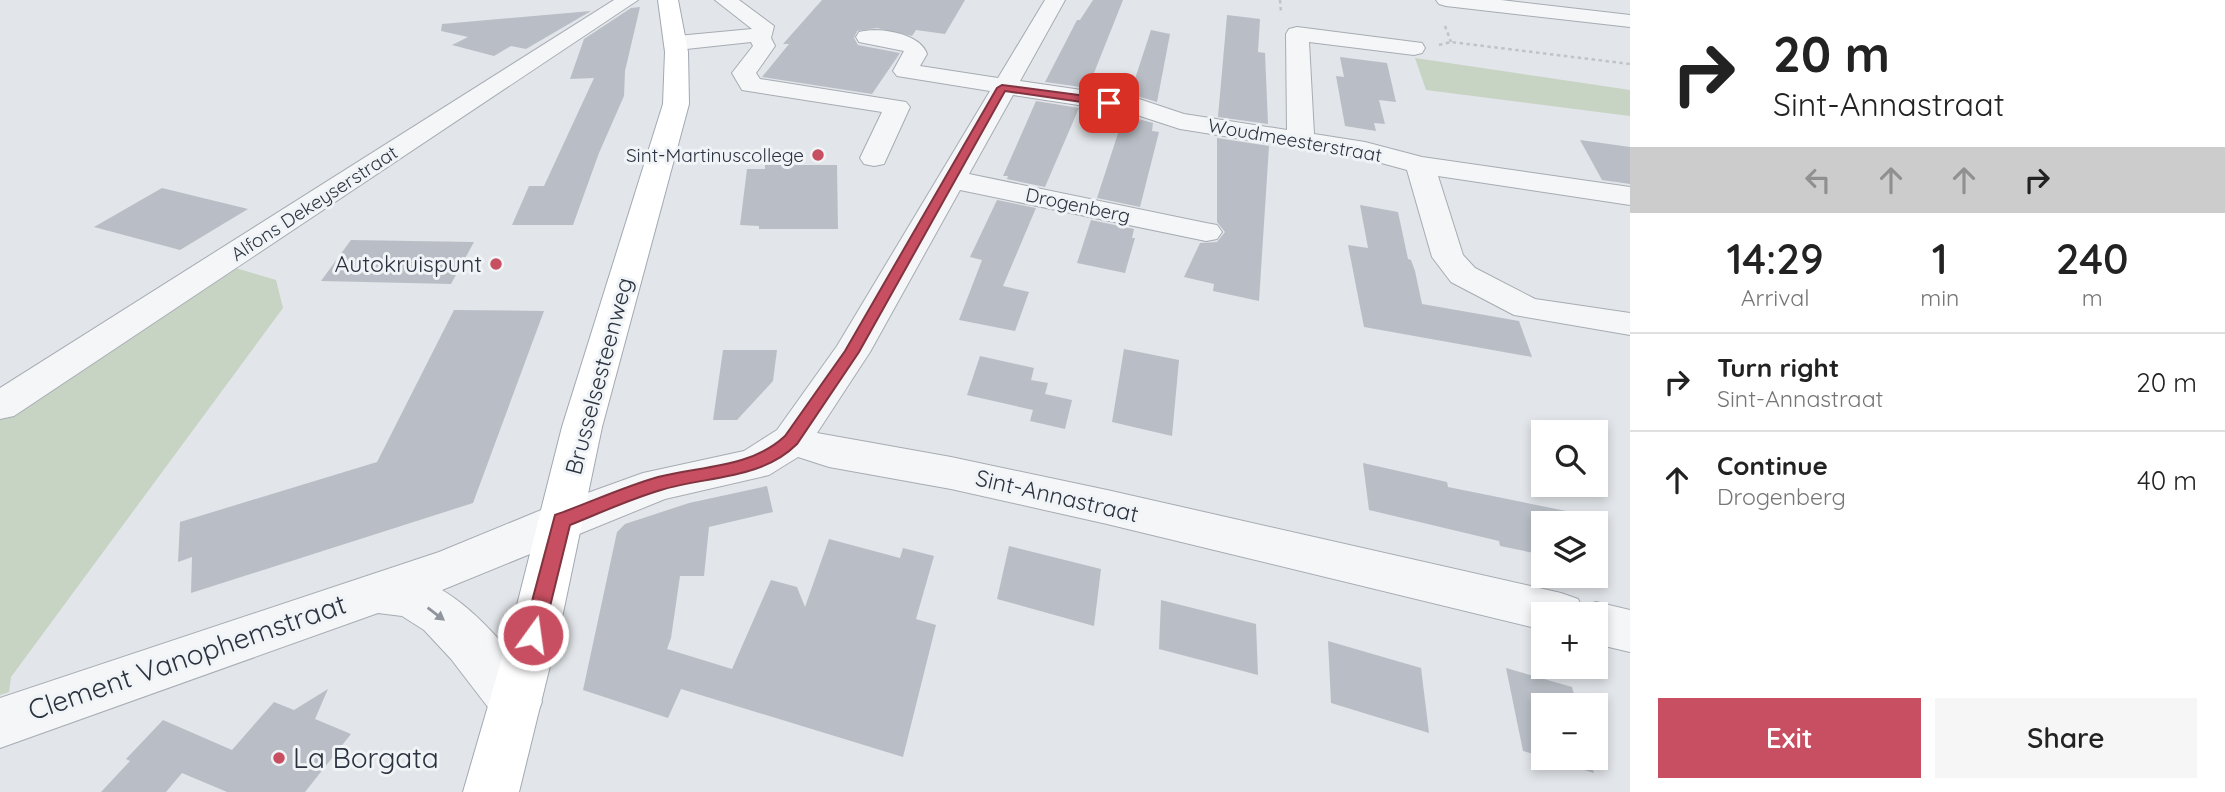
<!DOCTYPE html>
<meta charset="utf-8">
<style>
body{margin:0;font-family:Quicksand,sans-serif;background:#f6f6f6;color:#222;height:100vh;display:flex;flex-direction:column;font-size:26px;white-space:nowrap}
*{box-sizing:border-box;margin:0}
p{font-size:23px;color:#767676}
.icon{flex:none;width:38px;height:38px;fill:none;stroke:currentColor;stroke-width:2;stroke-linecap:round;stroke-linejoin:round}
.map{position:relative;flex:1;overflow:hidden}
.drawer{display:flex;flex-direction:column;background:#fff;width:595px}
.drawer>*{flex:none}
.guide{background:#fff;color:#222;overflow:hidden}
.controls{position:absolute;left:1531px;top:420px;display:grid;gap:14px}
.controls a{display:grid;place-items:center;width:77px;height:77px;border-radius:0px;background:#fff;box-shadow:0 4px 10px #0003;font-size:35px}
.pin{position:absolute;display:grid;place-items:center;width:60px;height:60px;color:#fff;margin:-30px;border-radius:14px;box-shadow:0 4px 10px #0006}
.me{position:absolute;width:77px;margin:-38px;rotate:14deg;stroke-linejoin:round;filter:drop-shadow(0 0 5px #0008)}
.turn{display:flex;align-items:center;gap:24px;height:147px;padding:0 28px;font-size:32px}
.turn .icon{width:91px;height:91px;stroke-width:2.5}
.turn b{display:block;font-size:49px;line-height:60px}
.lanes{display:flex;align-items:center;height:66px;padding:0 28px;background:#0003;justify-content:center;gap:35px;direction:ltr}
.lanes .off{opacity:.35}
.eta{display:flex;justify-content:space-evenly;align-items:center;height:119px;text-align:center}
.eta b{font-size:42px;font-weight:600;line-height:49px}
.action{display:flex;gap:14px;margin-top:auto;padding:14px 28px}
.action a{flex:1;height:80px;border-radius:0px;background:#c74f61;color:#fff;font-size:28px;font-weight:600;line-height:80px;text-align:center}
.action a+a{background:#f6f6f6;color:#222}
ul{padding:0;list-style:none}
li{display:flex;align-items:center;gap:21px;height:98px;padding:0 28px;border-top:2px solid #e0e0e0}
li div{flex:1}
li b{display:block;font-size:26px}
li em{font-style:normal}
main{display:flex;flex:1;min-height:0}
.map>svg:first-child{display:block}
.green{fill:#c7d3c3}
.building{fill:#b9bec6}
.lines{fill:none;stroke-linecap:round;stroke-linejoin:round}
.minor-casing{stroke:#a7acb3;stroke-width:2}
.major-casing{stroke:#a2a9b4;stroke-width:2}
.path{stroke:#c0c3c8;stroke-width:2.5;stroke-dasharray:3.5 3.5;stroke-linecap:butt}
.minor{fill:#f4f6f8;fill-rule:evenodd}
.major{fill:#fff;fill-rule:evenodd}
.oneway{fill:#90949c}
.route{fill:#c74f61;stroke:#81333f;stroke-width:2}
.poi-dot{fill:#c74f61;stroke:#f1f4f7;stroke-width:2.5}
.labels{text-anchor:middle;stroke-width:6;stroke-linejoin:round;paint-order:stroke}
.far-street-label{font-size:19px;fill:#2b3340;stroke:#f1f4f7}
.far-poi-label{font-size:19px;fill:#2b3340;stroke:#f1f4f7;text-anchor:end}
.poi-label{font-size:23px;fill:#2b3340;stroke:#f1f4f7;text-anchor:end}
.street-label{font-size:23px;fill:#2b3340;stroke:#f1f4f7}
.near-street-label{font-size:28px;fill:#2b3340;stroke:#f1f4f7}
.near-poi-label{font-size:28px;fill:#2b3340;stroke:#f1f4f7;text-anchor:start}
</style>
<main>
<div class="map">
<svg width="1630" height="792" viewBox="0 0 1630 792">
<rect width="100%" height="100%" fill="#e2e5e9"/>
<g class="green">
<polygon points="1415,58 1630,90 1630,116 1426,90"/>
<polygon points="225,265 276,280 283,308 11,677 9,692 0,695 0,412"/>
</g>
<g class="building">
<polygon points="822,0 965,0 945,34 916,30 912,36 877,28 857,31 854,38 858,45 900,53 872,94 762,77 789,44 783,44"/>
<polygon points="1093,0 1123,0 1088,88 1045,82 1077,20 1080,20"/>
<polygon points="640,7 625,71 624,96 599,153 573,225 512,225 529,186 544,186 594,78 570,79 584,39 631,8"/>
<polygon points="591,11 526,49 511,46 494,56 452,45 468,37 441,31 442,24"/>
<polygon points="1227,15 1260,19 1258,52 1265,53 1268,124 1218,117"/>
<polygon points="1151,30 1170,34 1157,102 1130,94"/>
<polygon points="1340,57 1387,63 1396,102 1379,100 1385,124 1374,123 1376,131 1345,126 1336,76 1344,77"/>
<polygon points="1036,101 1079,108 1045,187 1007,179 1008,176 1003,176"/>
<polygon points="1124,115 1153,123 1152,131 1159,132 1140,207 1097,198"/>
<polygon points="1217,138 1269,146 1259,301 1213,291 1214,284 1184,277 1200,243 1217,242 1225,232 1217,222"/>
<polygon points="1580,140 1630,147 1630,184 1602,180"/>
<polygon points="765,165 837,165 838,229 759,229 759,226 740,225 747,169 765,169"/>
<polygon points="162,188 248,209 180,250 94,227"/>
<polygon points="997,200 1036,208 1003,286 1029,292 1015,331 959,320 982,260 970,257"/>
<polygon points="1360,205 1398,212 1408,259 1411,260 1415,271 1422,304 1519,321 1532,357 1364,327 1348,245 1368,248"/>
<polygon points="1091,220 1134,229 1132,238 1135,238 1125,273 1077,263"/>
<polygon points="351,240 474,242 451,284 321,281"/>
<polygon points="454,310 544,311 473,503 191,593 192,557 178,562 180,522 377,462"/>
<polygon points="1124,349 1179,360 1172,436 1112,422"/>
<polygon points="723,350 777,350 773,381 737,420 713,420"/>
<polygon points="980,356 1034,368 1031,380 1048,383 1045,394 1072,400 1065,429 1030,421 1033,410 967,395"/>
<polygon points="1363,463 1447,482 1448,487 1586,515 1590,523 1544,523 1544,555 1500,546 1499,541 1369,510"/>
<polygon points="767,486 773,512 709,527 704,576 680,576 671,638 667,649 732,669 771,580 797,587 805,607 829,539 900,558 903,548 934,556 916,619 936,625 903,757 681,689 668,718 583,690 617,532 625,524 689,503"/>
<polygon points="1009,546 1101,569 1094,626 997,599"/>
<polygon points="1161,600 1256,624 1258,675 1159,649"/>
<polygon points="1328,641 1421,668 1429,733 1331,703"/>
<polygon points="1506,668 1572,687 1577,705 1544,705 1544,757 1523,751"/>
<polygon points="328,689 315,719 351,734 305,792 227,792 182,773 166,792 101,792 130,761 126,759 163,720 232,750 274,702 294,710"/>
<polygon points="1545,758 1590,758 1594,773"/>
</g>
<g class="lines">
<g class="minor-casing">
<g id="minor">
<polygon points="614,0 638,0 14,416 0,419 0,388"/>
<polygon points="715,0 739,0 774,26 771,38 775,46 756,73 760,79 906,102 910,107 884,164 874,166 864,164 860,158 882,112 742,90 732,73 753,46 751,42 677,50 669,48 666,43 669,38 677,36 752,29"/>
<path d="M1045,0H1065L1020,81L1136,98L1184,114L1287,130L1286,34L1289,29L1297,27L1422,43L1425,48L1422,53L1414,55L1309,42L1314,134L1365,142L1422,157L1630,187V205L1438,176L1463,255L1475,268L1535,299L1630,313V335L1514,315L1451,282L1432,257L1407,170L1363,158L1180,129L1131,113L1013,95L969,174L1206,223L1217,225L1222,232L1217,239L1206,241L960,190L870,352L817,433L951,457L1107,490L1561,593L1578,599L1582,607L1596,602L1630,610V652L1596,644V614H1544V630L1107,524L951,489L829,467L798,457L769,475L665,499L442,590C478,611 525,664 542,702L535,719L516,726L497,719L451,659L424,630L402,616L378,613L0,748V698L439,552L546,508L643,473L744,451L777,430L837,346L990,91L897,76L893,71L904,51L859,42L856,37L859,32C879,27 920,33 927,54L920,66L998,78Z"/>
<polygon points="1436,0 1501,0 1630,15 1630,27 1446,6 1439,4"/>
</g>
</g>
<g class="major-casing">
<polygon id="major" points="658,0 678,0 688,52 689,104 602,427 563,613 519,792 463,792 515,613 562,427 663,104 665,52"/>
</g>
<g class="path">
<polyline points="1280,0 1281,13"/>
<polyline points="1445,26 1451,42"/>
<polyline points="1439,45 1451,42 1630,64"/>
</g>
<use href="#minor" class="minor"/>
<use href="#major" class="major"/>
</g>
<defs><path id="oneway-solid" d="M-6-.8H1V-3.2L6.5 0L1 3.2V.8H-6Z" transform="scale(1.75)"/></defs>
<use class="oneway" href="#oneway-solid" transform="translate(436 614) rotate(37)"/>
<path class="route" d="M1002,85L1109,99L1114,103L1109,106L1005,91L859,352L797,444C761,480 706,476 661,490C630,499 600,513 570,525L543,635L540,642L533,644L526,642L523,635L555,515C589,503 623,487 658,477C700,466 751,468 785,436L845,351L997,88Z"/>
<g class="poi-dot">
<circle cx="818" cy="155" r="7"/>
<circle cx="496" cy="264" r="7"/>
<circle cx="279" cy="758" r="7"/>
</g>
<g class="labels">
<g class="far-street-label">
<text transform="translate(1295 140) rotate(10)" y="7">Woudmeesterstraat</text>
<text transform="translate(314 203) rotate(-33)" y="7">Alfons Dekeyserstraat</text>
<text transform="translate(1078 205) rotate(12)" y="7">Drogenberg</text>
</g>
<g class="far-poi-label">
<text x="804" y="162">Sint-Martinuscollege</text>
</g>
<g class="poi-label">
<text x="482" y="272">Autokruispunt</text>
</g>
<g class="street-label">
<text transform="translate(599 376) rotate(-75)" y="8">Brusselsesteenweg</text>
<text transform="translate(1057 496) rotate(13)" y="8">Sint-Annastraat</text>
</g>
<g class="near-street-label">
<text transform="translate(187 657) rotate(-19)" y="10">Clement Vanophemstraat</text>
</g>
<g class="near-poi-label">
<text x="293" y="768">La Borgata</text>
</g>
</g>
</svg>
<div class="controls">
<a><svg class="icon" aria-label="search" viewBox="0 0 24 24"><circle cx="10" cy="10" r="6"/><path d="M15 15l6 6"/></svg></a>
<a><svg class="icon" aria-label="layers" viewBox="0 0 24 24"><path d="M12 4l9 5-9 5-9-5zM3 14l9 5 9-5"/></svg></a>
<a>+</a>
<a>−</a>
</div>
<div class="pin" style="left:1109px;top:103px;background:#d93025"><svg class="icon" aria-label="arrive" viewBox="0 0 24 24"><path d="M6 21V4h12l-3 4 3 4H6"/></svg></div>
<svg class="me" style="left:533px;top:635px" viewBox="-20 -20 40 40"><circle r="17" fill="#c74f61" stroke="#fff" stroke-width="3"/><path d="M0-11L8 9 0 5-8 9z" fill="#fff"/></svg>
</div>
<section class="drawer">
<div class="guide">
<div class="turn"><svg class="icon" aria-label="right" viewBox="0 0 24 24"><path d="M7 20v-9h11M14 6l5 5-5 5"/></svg><div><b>20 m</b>Sint-Annastraat</div></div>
<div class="lanes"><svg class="icon off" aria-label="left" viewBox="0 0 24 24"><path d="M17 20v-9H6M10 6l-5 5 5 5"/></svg><svg class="icon off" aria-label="ahead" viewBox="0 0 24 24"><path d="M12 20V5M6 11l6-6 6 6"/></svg><svg class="icon off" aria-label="ahead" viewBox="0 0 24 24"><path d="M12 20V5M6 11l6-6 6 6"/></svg><svg class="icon" aria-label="right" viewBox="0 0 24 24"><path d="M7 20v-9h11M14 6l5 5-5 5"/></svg></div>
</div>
<div class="eta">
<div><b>14:29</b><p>Arrival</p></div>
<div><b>1</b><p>min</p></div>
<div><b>240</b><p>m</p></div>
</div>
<ul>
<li><svg class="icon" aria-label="right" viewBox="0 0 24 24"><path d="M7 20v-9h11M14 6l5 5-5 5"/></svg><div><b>Turn right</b><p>Sint-Annastraat</p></div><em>20 m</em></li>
<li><svg class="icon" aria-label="ahead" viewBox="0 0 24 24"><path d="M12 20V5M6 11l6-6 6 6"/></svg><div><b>Continue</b><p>Drogenberg</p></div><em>40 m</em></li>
</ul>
<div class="action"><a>Exit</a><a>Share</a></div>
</section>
</main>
